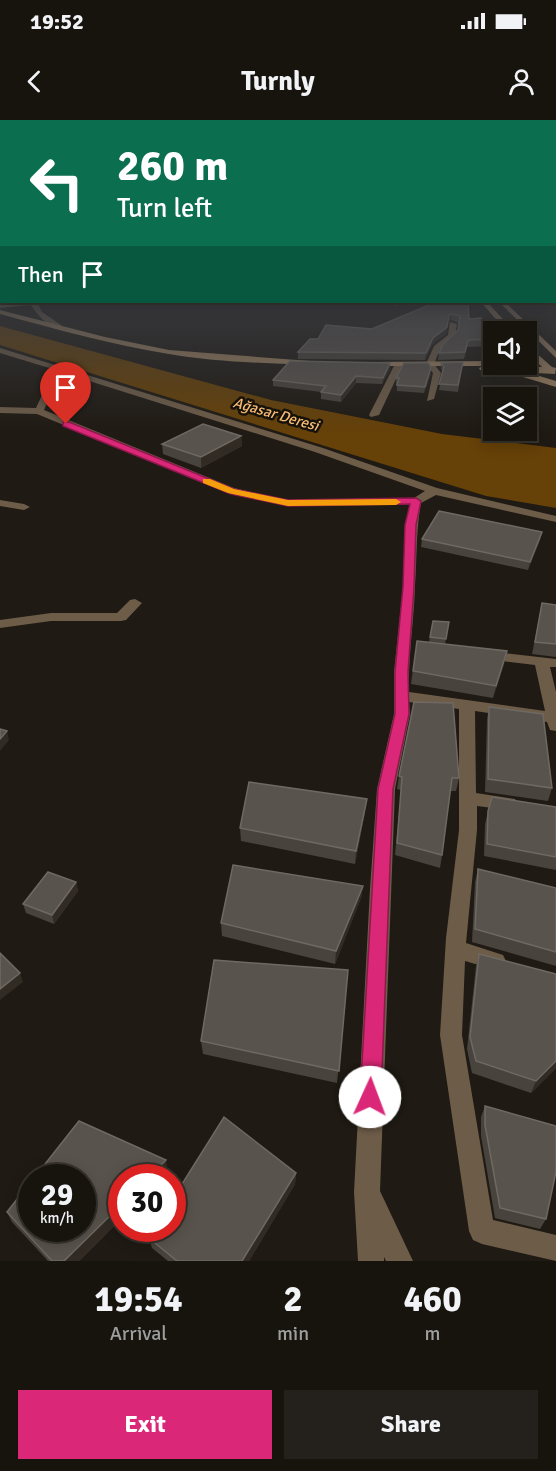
<!DOCTYPE html>
<meta charset="utf-8">
<style>
body{margin:0;font-family:Signika,sans-serif;background:#24211c;color:#f1f3f6;height:100vh;display:flex;flex-direction:column;font-size:22px;white-space:nowrap}
*{box-sizing:border-box;margin:0}
p{font-size:20px;color:#9e9e9e}
.icon{flex:none;width:33px;height:33px;fill:none;stroke:currentColor;stroke-width:2;stroke-linecap:round;stroke-linejoin:round}
.map{position:relative;height:1141px;overflow:hidden}
.panel{display:flex;flex-direction:column;background:#17140e;flex:1}
.panel>*{flex:none}
.banner{position:absolute;left:0px;top:0px;width:556px;height:183px;box-shadow:0 3px 15px #0003,0 0 0 2px #36332e;background:#0b6e4f;color:#fff;overflow:hidden}
.controls{position:absolute;left:483px;top:201px;display:grid;gap:12px}
.controls a{display:grid;place-items:center;width:54px;height:54px;border-radius:0px;background:#17140e;box-shadow:0 3px 15px #0003,0 0 0 2px #36332e;font-size:30px}
.speed{position:absolute;left:18px;top:1044px;display:flex;gap:12px;font-size:30px;font-weight:700;text-align:center}
.speed>*{display:grid;place-content:center;width:78px;height:78px;border-radius:50%;background:#17140e;box-shadow:0 3px 15px #0003,0 0 0 2px #36332e;line-height:1}
.speed small{font-size:15px;font-weight:400}
.speed .limit{border:9px solid #d22;background:#fff;color:#111}
.pin{position:absolute;display:grid;place-items:center;width:51px;height:51px;color:#fff;margin:-62px -26px;border-radius:50% 50% 50% 0;rotate:-45deg;box-shadow:0 0 6px #0007}
.pin .icon{rotate:45deg}
.me{position:absolute;width:66px;margin:-33px;rotate:2deg;stroke-linejoin:round;filter:drop-shadow(0 0 4px #0008)}
.turn{display:flex;align-items:center;gap:21px;height:126px;padding:0 18px;font-size:27px}
.turn .icon{width:78px;height:78px;stroke-width:2.5}
.turn b{display:block;font-size:42px;line-height:51px}
.then{display:flex;align-items:center;height:57px;padding:0 18px;background:#0003;gap:12px;font-size:22px}
.eta{display:flex;justify-content:space-evenly;align-items:center;height:102px;text-align:center}
.eta b{font-size:36px;font-weight:800;line-height:42px}
.button{display:flex;gap:12px;margin-top:auto;padding:12px 18px}
.button a{flex:1;height:69px;border-radius:0px;background:#db2777;color:#fff;font-size:24px;font-weight:800;line-height:69px;text-align:center}
.button a+a{background:#24211c;color:#f1f3f6}
.status{display:flex;justify-content:space-between;align-items:center;height:42px;padding:0 30px;background:#17140e;direction:ltr}
.status svg{height:16px;fill:currentColor}
header{display:flex;justify-content:space-between;align-items:center;height:78px;padding:0 18px;background:#17140e;font-size:27px;font-weight:800}
.map>svg:first-child{display:block}
.water{fill:#664108}
.lines{fill:none;stroke-linecap:round;stroke-linejoin:round}
.minor{fill:#6d5c48;fill-rule:evenodd}
.tertiary{fill:#6d5c48;fill-rule:evenodd}
.secondary{fill:#9c8160;fill-rule:evenodd}
.wall{fill:#48433c}
.shaded-wall{fill:#312b24}
.building{fill:#59534d;stroke:#6e6963;stroke-width:1.5}
.route{fill:#db2777;stroke:#8e194d;stroke-width:1.5}
.slow{fill:#f59e0b}
.labels{text-anchor:middle;stroke-width:5;stroke-linejoin:round;paint-order:stroke}
.far-water-label{font-size:15px;font-style:italic;fill:#f6bb71;stroke:#16110b}
</style>
<div class="status"><b>19:52</b><svg viewBox="0 0 49 12"><path d="M0 12V9h3v3zM5 12V6h3v6zM10 12V3h3v9zM15 12V0h3v12zM26 1h20v11H26zM47 4h2v5h-2z"/></svg></div>
<header><svg class="icon" aria-label="back" viewBox="0 0 24 24"><path d="M15 5l-7 7 7 7"/></svg>Turnly<svg class="icon" aria-label="person" viewBox="0 0 24 24"><circle cx="12" cy="8" r="4"/><path d="M4 21q1-7 8-7t8 7"/></svg></header>
<div class="map">
<svg width="556" height="1141" viewBox="0 0 556 1141">
<rect width="100%" height="100%" fill="#1f1a13"/>
<polygon class="water" points="0,206 271,280 442,314 556,328 556,388 486,376 0,225"/>
<g class="lines">
<g class="minor">
<polygon points="450,202 457,204 455,216 440,229 434,244 441,253 434,279 427,281 433,253 426,244 434,226 448,215"/>
<path d="M0,228L323,328L437,368L556,396V402L436,375L421,383C416,410 417,438 415,466C414,501 408,536 409,572L545,591L535,545L486,539L479,535L486,531L556,539V547H550L556,572V611L550,610L547,602L475,591L476,673L515,679L518,684L515,689L509,690L477,686V710L466,823L503,835L506,841L503,847L496,850L465,841L462,915L493,1100L556,1115V1141L482,1124L473,1120L469,1111L440,915L446,818L459,710V589L409,582L410,594L395,669L380,1071L413,1141H386L384,1137V1141H358L354,1072L370,769L377,669L394,594V552L403,467L405,405L410,384L288,386L231,374L37,294L0,293V287L36,288L50,258L59,251L0,233ZM67,254L315,332L425,371L414,378L288,380L234,368L44,290L58,259Z"/>
<polygon points="399,242 403,244 379,295 371,297 369,295 395,244"/>
<polygon points="0,380 24,384 30,387 24,390 0,386"/>
<polygon points="135,479 142,483 126,500 121,501 51,501 0,508 0,500 51,493 117,493 130,480"/>
</g>
<path class="tertiary" d="M25,182H44L38,184L42,192L61,205V209C49,208 37,195 31,185L0,188V184Z"/>
<g class="secondary">
<polygon points="481,182 487,182 515,212 507,212"/>
<polygon points="499,182 505,182 556,231 556,238"/>
<path d="M0,190L105,217L169,230L310,241L314,243L310,245C263,243 215,242 169,234C112,225 56,209 0,194Z"/>
<polygon points="526,224 552,247 556,248 555,254 480,250 479,248 483,246 370,246 366,244 370,242 494,241 494,244 497,245 484,246 542,247 526,231"/>
<polygon points="526,252 556,261 556,267 523,257 522,255"/>
</g>
</g>
<g class="wall">
<polygon points="378,182 405,182 397,186"/>
<polygon points="436,182 494,212 494,226 467,227 464,239 438,240 439,233 458,210 459,203 451,200 448,202 446,214 432,225 425,240 298,239 298,232 318,219 372,209"/>
<polygon points="463,242 458,272 439,270 443,252 441,249 441,243"/>
<polygon points="431,247 431,254 424,273 397,271 397,265 396,265 396,258"/>
<polygon points="390,249 382,264 356,263 341,282 321,279 321,272 273,266 273,260"/>
<polygon points="241,316 242,326 201,348 163,334 162,324"/>
<polygon points="542,412 540,420 528,450 421,427 422,419"/>
<polygon points="542,483 556,485 556,537 532,534"/>
<polygon points="433,501 449,502 445,524 429,522"/>
<polygon points="417,521 507,531 504,544 493,578 411,564"/>
<polygon points="489,587 552,668 548,681 485,672 487,599"/>
<polygon points="399,656 459,658 456,671 450,671 442,735 440,748 395,735 401,670 397,669"/>
<polygon points="556,687 556,750 484,736 485,704 488,691"/>
<polygon points="365,692 355,744 241,721 240,708"/>
<polygon points="478,749 556,768 556,846 472,822 475,762"/>
<polygon points="76,762 78,771 54,804 26,793 23,784"/>
<polygon points="363,766 361,778 335,844 222,816 221,803"/>
<polygon points="479,834 556,854 556,948 531,973 472,953 467,929 476,846"/>
<polygon points="348,850 337,963 203,934 201,921"/>
<polygon points="485,986 546,1099 540,1109 495,1098 481,1016 481,997"/>
<polygon points="168,1052 79,1141 48,1141 12,1102 7,1092"/>
<polygon points="296,1053 295,1064 249,1141 168,1141 152,1128 149,1118"/>
</g>
<g class="shaded-wall">
<polygon points="398,182 405,182 397,186"/>
<polygon points="451,194 451,200 448,202 446,214 432,225 425,240 426,233 433,218 449,195"/>
<polygon points="390,243 390,249 382,264 383,258"/>
<polygon points="431,247 431,254 424,273 425,267"/>
<polygon points="356,256 356,263 341,282 341,275"/>
<polygon points="241,316 242,326 201,348 201,337"/>
<polygon points="542,412 540,420 528,450 530,442"/>
<polygon points="507,531 504,544 493,578 496,566"/>
<polygon points="7,611 9,620 0,631 0,619"/>
<polygon points="367,679 365,692 355,744 356,731"/>
<polygon points="76,762 78,771 54,804 52,795"/>
<polygon points="363,766 361,778 335,844 336,831"/>
<polygon points="20,853 23,862 0,880 0,869"/>
<polygon points="556,941 556,948 531,973 536,961"/>
<polygon points="166,1040 168,1052 162,1058 148,1058"/>
<polygon points="296,1053 295,1064 249,1141 242,1141"/>
<polygon points="122,1084 122,1098 79,1141 64,1141"/>
</g>
<g class="building">
<polygon points="436,182 465,182 468,184 469,199 481,198 494,212 494,219 468,220 465,232 439,233 443,224 458,210 460,196 451,194 449,195 447,207 433,218 426,233 298,232 310,219 318,219 326,205 372,209"/>
<polygon points="290,241 390,243 383,258 356,256 341,275 321,272 326,266 273,260"/>
<polygon points="463,242 458,265 439,264 444,247 441,243"/>
<polygon points="404,243 428,243 431,247 425,267 397,265 399,258 396,258"/>
<polygon points="203,304 241,316 201,337 162,324"/>
<polygon points="439,391 542,412 530,442 422,419"/>
<polygon points="542,483 556,485 556,524 535,522"/>
<polygon points="433,501 449,502 446,519 430,517"/>
<polygon points="417,521 507,531 496,566 413,551"/>
<polygon points="414,582 453,583 459,658 452,658 442,735 397,723 402,657 399,656"/>
<polygon points="489,587 543,594 552,668 488,659"/>
<polygon points="0,609 7,611 0,619"/>
<polygon points="249,662 367,679 356,731 240,708"/>
<polygon points="492,677 556,687 556,737 487,724 488,691"/>
<polygon points="233,745 363,766 336,831 221,803"/>
<polygon points="478,749 556,768 556,832 475,809"/>
<polygon points="48,752 76,762 52,795 23,784"/>
<polygon points="0,833 20,853 0,869"/>
<polygon points="479,834 556,854 556,941 536,961 476,941 470,917"/>
<polygon points="214,840 348,850 339,951 201,921"/>
<polygon points="485,986 556,1006 556,1052 546,1099 500,1088 485,1005"/>
<polygon points="224,997 296,1053 242,1141 177,1141 149,1118 155,1108 172,1108 172,1080"/>
<polygon points="79,1001 166,1040 148,1058 122,1058 122,1084 64,1141 52,1141 7,1092 32,1060 32,1108 82,1108 82,1058 34,1058"/>
</g>
<linearGradient id="sky" x2="0" y2="1"><stop stop-color="#110e0a"/><stop offset="0.49" stop-color="#3c3e44"/><stop offset="1" stop-color="#3c3e44" stop-opacity="0"/></linearGradient>
<rect width="556" height="314" fill="url(#sky)"/>
<polygon class="route" points="63,302 69,302 234,369 288,380 416,378 421,381 416,405 414,467 408,552 409,594 393,669 381,977 378,985 370,988 363,985 360,977 378,669 395,594 395,552 403,467 405,405 410,384 288,386 231,374 63,306"/>
<polygon class="slow" points="203,359 210,359 234,369 288,380 396,379 401,382 396,385 288,386 228,373 203,363"/>
<g class="labels">
<g class="far-water-label">
<text transform="translate(276 294) rotate(16)" y="5">Ağasar Deresi</text>
</g>
</g>
</svg>
<div class="controls">
<a><svg class="icon" aria-label="sound" viewBox="0 0 24 24"><path d="M4 9h4l5-4v14l-5-4H4zM17 9q2 3 0 6"/></svg></a>
<a><svg class="icon" aria-label="layers" viewBox="0 0 24 24"><path d="M12 4l9 5-9 5-9-5zM3 14l9 5 9-5"/></svg></a>
</div>
<div class="speed"><div>29<small>km/h</small></div><div class="limit">30</div></div>
<div class="pin" style="left:66px;top:304px;background:#d93025"><svg class="icon" aria-label="arrive" viewBox="0 0 24 24"><path d="M6 21V4h12l-3 4 3 4H6"/></svg></div>
<svg class="me" style="left:370px;top:977px" viewBox="-20 -20 40 40"><circle r="19" fill="#fff"/><path d="M0-13L10 11 0 6-10 11z" fill="#db2777"/></svg>
<div class="banner">
<div class="turn"><svg class="icon" aria-label="left" viewBox="0 0 24 24"><path d="M17 20v-9H6M10 6l-5 5 5 5"/></svg><div><b>260 m</b>Turn left</div></div>
<div class="then">Then<svg class="icon" aria-label="arrive" viewBox="0 0 24 24"><path d="M6 21V4h12l-3 4 3 4H6"/></svg></div>
</div>
</div>
<section class="panel">
<div class="eta">
<div><b>19:54</b><p>Arrival</p></div>
<div><b>2</b><p>min</p></div>
<div><b>460</b><p>m</p></div>
</div>
<div class="button"><a>Exit</a><a>Share</a></div>
</section>
